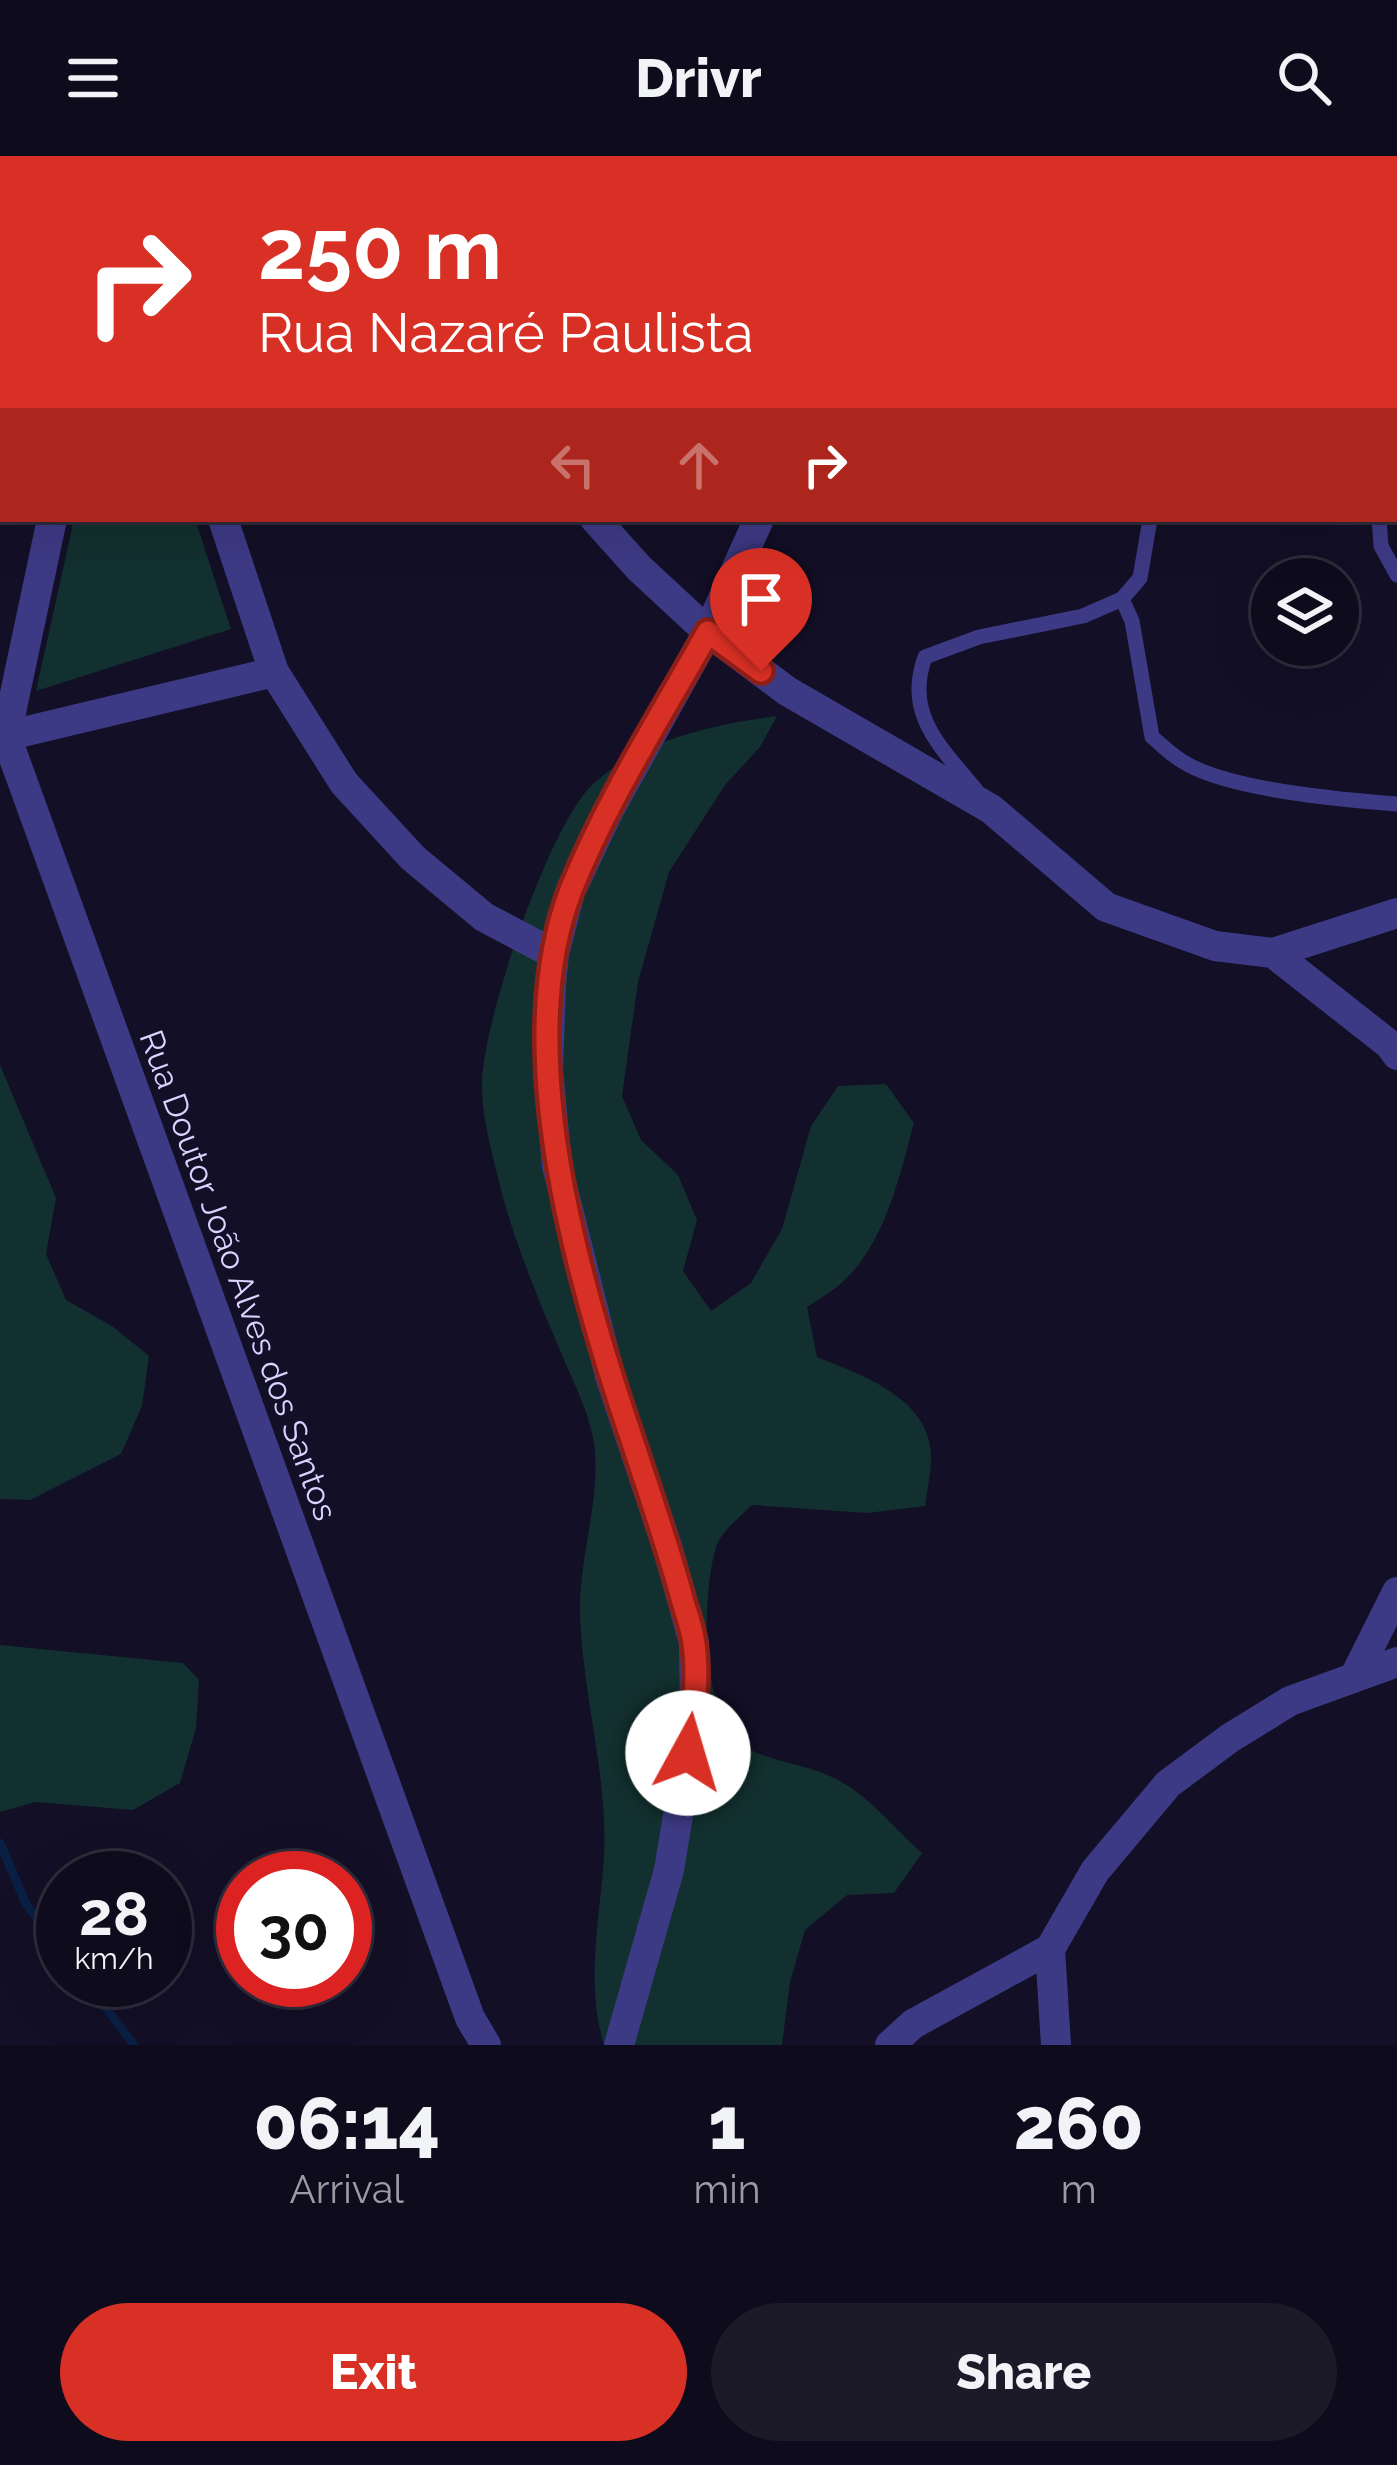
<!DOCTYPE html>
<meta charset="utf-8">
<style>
body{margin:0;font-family:Raleway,sans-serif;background:#1c1929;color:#f1f3f6;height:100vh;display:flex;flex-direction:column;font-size:45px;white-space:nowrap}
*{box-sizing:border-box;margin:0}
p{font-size:39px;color:#9b9ba3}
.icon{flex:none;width:66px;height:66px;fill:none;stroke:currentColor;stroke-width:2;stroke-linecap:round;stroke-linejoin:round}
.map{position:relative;height:1889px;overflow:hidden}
.side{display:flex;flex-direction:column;background:#0e0b1c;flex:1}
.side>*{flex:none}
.hud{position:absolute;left:0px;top:0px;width:1398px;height:366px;box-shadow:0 12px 48px #0002,0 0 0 3px #2e2b3b;background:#d93025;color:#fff;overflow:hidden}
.fabs{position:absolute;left:1251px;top:402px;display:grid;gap:24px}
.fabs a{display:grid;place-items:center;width:108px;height:108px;border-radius:50%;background:#0e0b1c;box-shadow:0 12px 48px #0002,0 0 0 3px #2e2b3b;font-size:60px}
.speed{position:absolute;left:36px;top:1695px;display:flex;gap:24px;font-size:60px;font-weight:700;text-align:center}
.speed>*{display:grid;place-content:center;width:156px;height:156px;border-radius:50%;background:#0e0b1c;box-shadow:0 12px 48px #0002,0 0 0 3px #2e2b3b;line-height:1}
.speed small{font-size:30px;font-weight:400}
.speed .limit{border:18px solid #d22;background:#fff;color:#111}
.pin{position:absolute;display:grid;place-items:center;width:102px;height:102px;color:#fff;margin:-123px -51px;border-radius:50% 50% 50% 0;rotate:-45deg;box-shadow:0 0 12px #0007}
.pin .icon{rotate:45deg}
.me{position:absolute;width:132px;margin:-66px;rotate:6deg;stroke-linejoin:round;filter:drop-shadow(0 0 9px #0008)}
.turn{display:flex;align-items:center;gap:42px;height:252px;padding:0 60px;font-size:54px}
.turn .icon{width:156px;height:156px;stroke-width:2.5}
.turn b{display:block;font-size:84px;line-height:102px}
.lanes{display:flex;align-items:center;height:114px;padding:0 60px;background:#0003;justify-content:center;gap:60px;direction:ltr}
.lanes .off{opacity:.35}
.eta{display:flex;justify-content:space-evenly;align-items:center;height:204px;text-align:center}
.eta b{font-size:72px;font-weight:800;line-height:84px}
.action{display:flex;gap:24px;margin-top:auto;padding:24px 60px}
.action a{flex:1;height:138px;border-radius:72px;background:#d93025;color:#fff;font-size:48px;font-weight:800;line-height:138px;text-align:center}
.action a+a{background:#1c1929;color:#f1f3f6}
header{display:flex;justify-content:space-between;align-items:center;height:156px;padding:0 60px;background:#0e0b1c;font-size:54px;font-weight:800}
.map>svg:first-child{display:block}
.green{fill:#12302f}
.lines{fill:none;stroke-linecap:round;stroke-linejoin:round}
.stream{stroke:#0a1f44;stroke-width:9}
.service{stroke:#3d3a85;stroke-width:15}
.minor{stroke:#3d3a85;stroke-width:30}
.tertiary{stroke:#3d3a85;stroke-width:30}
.route-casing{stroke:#8d1f18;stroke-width:30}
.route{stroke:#d93025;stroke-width:21}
.labels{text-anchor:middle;stroke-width:12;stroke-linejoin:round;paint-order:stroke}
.street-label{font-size:33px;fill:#d9d4ff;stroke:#130f26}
</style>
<header><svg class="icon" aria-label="menu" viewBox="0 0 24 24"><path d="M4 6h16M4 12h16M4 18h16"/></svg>Drivr<svg class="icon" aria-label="search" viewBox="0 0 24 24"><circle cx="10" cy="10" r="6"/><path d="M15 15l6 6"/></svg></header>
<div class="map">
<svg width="1397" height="1889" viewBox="0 0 1397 1889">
<rect width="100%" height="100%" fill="#130f26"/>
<g class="green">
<polygon points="74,363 195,363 231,473 36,535"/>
<path d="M777,560L760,591L725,629L669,716L638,826L622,940L641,984L678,1019L697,1064L683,1115L711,1155L751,1127L782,1073L811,970L838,930L886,928L914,967C900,1019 886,1083 846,1123C835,1134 820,1142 807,1151L817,1201C862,1219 932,1243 931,1302C931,1318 927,1334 925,1350L867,1357L752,1349C740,1361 721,1376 716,1391C702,1439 698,1566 749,1593C778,1608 816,1609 845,1628C873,1645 897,1675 922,1697L894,1737L847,1739L805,1774L790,1826L782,1889H604C585,1827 600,1763 604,1700C608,1618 582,1538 580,1457C579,1402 599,1350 595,1295C592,1260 572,1224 559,1192C537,1140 514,1085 500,1030C493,1000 482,963 482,932C480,871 549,669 593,628C641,584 715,568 777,560Z"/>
<polygon points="0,909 56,1042 46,1098 66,1144 112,1170 149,1200 142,1250 121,1298 30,1344 0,1343"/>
<polygon points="0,1489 183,1507 199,1524 196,1572 180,1627 133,1654 36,1646 0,1656"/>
</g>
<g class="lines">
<g class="stream">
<polyline points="0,1687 26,1748 63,1796"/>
<polyline points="85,1824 134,1889"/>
</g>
<g class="service">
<polyline points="1395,302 1397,302"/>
<polyline points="1379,363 1381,390 1397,419"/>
<path d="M1122,443L1132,465L1152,581C1162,589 1171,599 1182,605C1226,634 1343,644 1397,648"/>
<path d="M976,634C941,591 904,559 925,501L979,481L1083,460L1122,443L1140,422L1150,363"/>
</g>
<g class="minor">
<polyline points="177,0 177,3"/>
<polyline points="126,3 126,0"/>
<polyline points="486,3 486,0"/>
<polyline points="842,3 842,0"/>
<polyline points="1395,135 1397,135"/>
<polyline points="0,150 3,153"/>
<polyline points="52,363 6,580 470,1862 486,1889"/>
<polyline points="223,363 274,516 344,627 413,702 484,761 554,798"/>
<polyline points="595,363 639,412 708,476 787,535 991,653 1106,751 1215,790 1273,797 1390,889 1397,899"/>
<polyline points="0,576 6,580 274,516"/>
<polyline points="1273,797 1397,757"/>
<polyline points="1355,1520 1397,1436"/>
<polyline points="1050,1793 1056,1889"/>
<polyline points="619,1889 669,1714 695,1557 694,1487 668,1393 610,1220 557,1010 548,913 551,829 554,798 570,736 609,654 708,476 759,363"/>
</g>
<polyline class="tertiary" points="890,1889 913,1868 1050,1793 1095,1715 1168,1628 1230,1582 1290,1545 1397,1506"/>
</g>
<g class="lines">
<g class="route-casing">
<path id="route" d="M688,1597C694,1562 699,1523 694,1488C692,1470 684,1452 680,1435C665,1382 647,1330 630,1278C578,1124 510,892 571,734C607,644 661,560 708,476L761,515"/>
</g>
<use href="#route" class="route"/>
</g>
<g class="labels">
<g class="street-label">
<text transform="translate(239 1119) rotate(70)" y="12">Rua Doutor João Alves dos Santos</text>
</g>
</g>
</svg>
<div class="fabs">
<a><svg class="icon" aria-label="layers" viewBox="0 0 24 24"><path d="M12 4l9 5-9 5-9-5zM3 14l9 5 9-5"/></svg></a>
</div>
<div class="speed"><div>28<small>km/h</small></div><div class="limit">30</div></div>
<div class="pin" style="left:761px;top:515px;background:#d93025"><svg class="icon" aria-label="arrive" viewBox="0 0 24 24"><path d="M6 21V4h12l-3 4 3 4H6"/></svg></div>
<svg class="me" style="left:688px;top:1597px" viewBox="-20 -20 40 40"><circle r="19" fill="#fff"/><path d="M0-13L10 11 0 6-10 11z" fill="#d93025"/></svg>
<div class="hud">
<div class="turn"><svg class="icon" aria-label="right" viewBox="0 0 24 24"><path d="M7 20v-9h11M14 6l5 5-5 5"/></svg><div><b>250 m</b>Rua Nazaré Paulista</div></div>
<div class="lanes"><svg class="icon off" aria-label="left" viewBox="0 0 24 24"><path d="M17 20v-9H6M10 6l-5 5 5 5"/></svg><svg class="icon off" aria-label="ahead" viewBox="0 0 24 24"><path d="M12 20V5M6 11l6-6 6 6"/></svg><svg class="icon" aria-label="right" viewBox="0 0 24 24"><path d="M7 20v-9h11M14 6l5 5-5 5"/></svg></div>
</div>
</div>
<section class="side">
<div class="eta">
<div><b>06:14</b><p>Arrival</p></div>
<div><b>1</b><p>min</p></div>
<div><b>260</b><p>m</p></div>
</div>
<div class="action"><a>Exit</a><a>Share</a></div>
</section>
